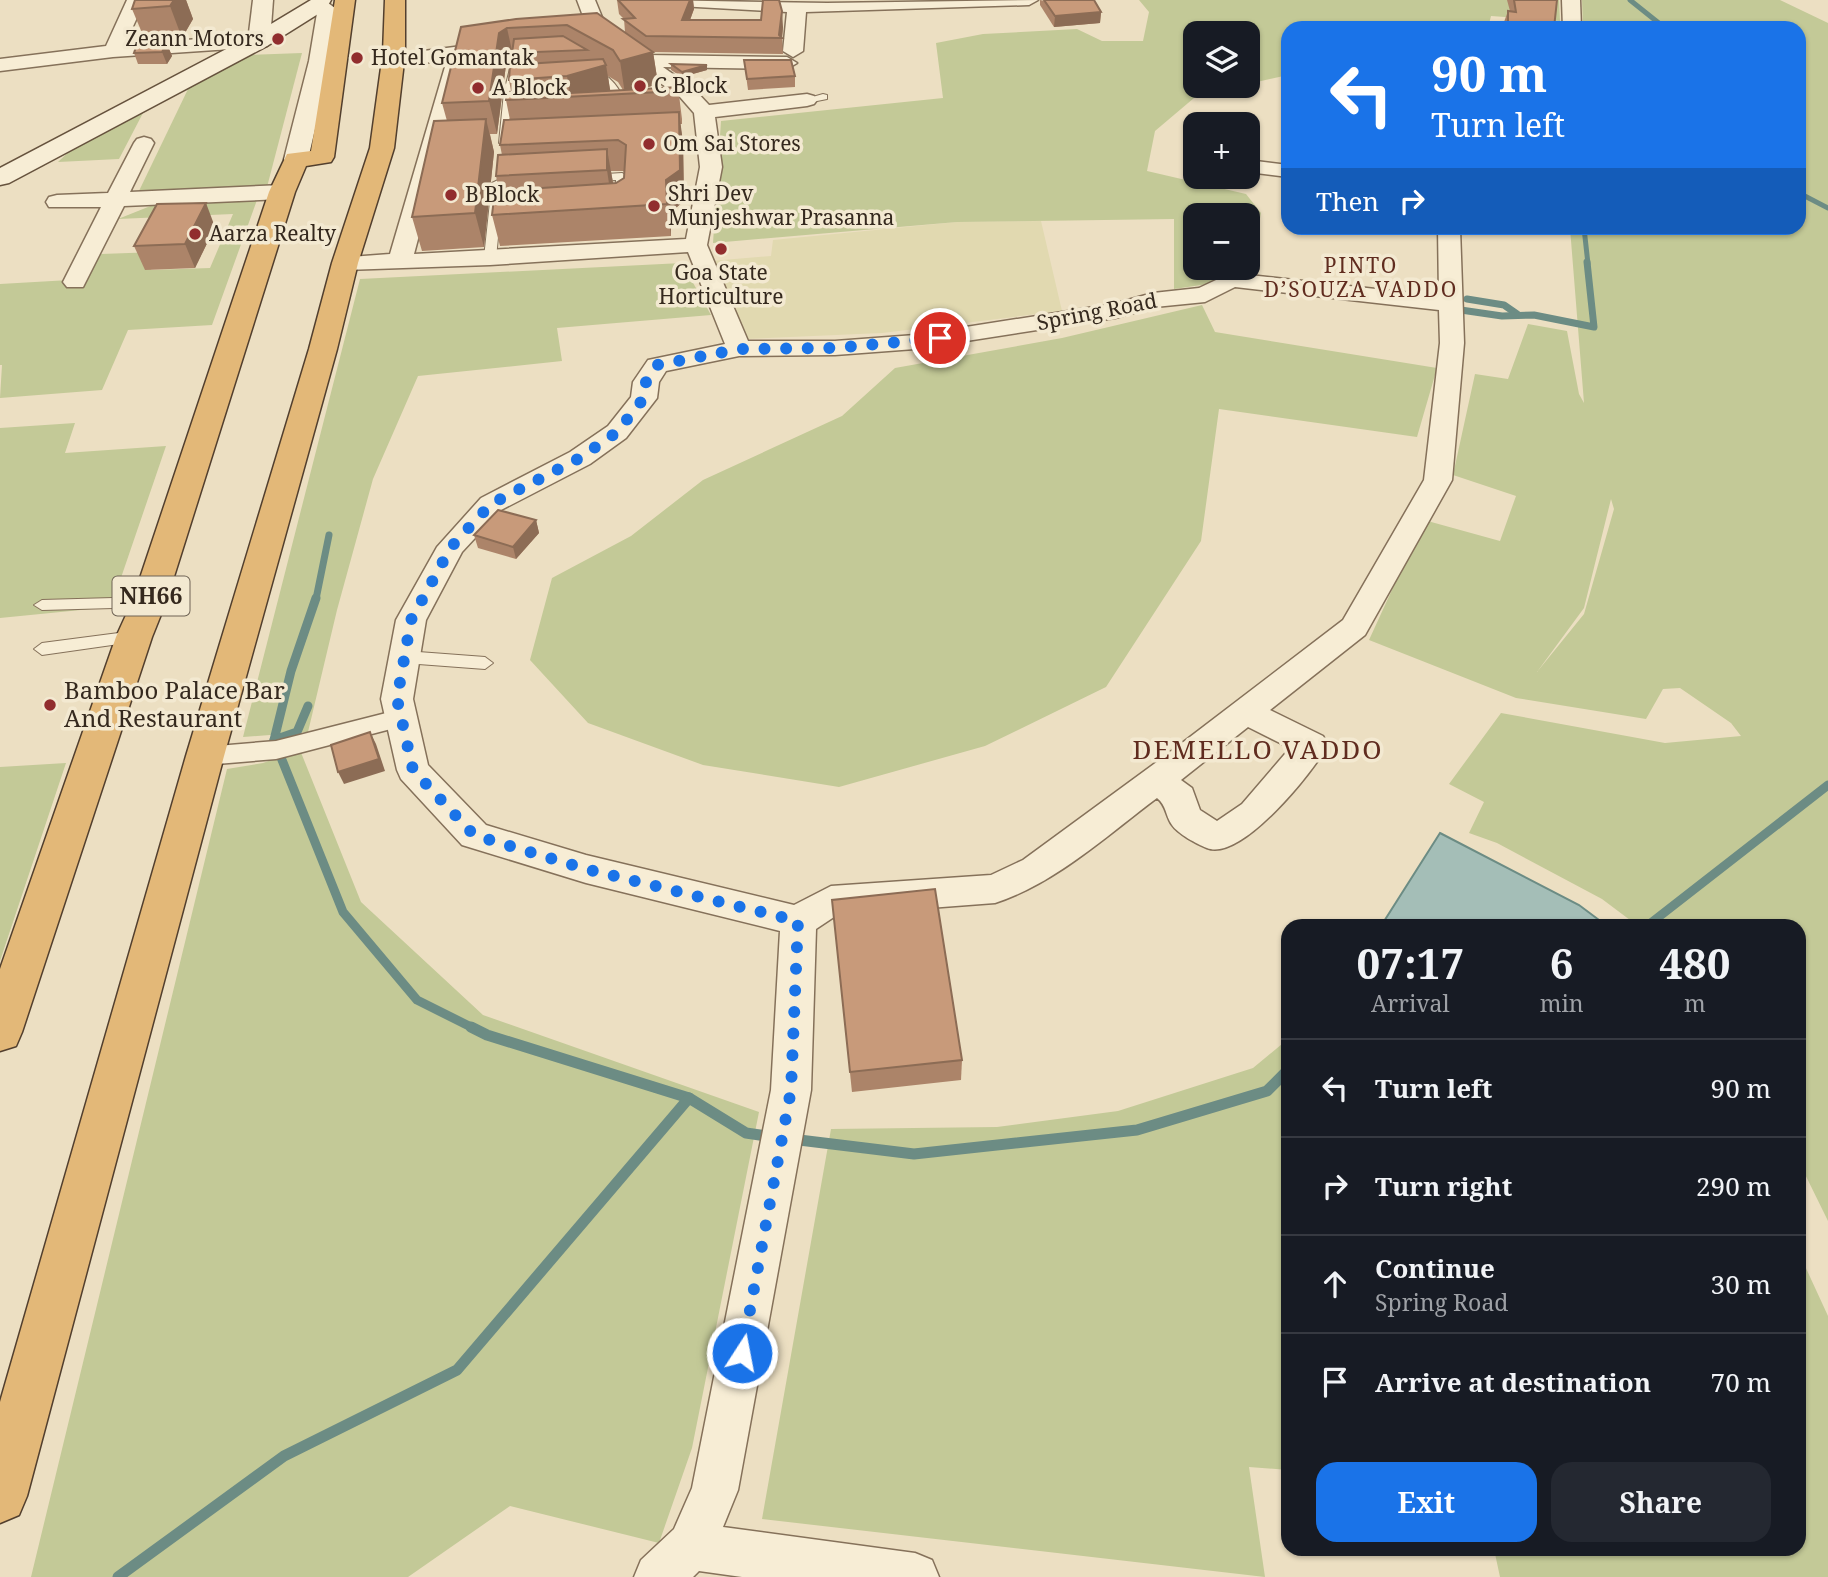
<!DOCTYPE html>
<meta charset="utf-8">
<style>
body{margin:0;font-family:"Noto Serif",serif;background:#242831;color:#f1f3f6;height:100vh;display:flex;flex-direction:column;font-size:26px;white-space:nowrap}
*{box-sizing:border-box;margin:0}
p{font-size:23px;color:#9ea1a6}
.icon{flex:none;width:38px;height:38px;fill:none;stroke:currentColor;stroke-width:2;stroke-linecap:round;stroke-linejoin:round}
.map{position:relative;flex:1;overflow:hidden}
.panel{position:absolute;left:1281px;top:919px;width:525px;height:637px;display:flex;flex-direction:column;background:#171b24;border-radius:21px;box-shadow:0 2px 5px #0004}
.panel>*{flex:none}
.guide{position:absolute;left:1281px;top:21px;width:525px;height:214px;border-radius:21px;box-shadow:0 2px 5px #0004;background:#1a73e8;color:#fff;overflow:hidden}
.controls{position:absolute;left:1183px;top:21px;display:grid;gap:14px}
.controls a{display:grid;place-items:center;width:77px;height:77px;border-radius:14px;background:#171b24;box-shadow:0 2px 5px #0004;font-size:35px}
.pin{position:absolute;display:grid;place-items:center;width:60px;height:60px;color:#fff;margin:-30px;border:4px solid #fff;border-radius:50%;box-shadow:0 2px 7px #0007}
.me{position:absolute;width:77px;margin:-38px;rotate:11deg;stroke-linejoin:round;filter:drop-shadow(0 0 5px #0008)}
.turn{display:flex;align-items:center;gap:24px;height:147px;padding:0 35px;font-size:32px}
.turn .icon{width:91px;height:91px;stroke-width:2.5}
.turn b{display:block;font-size:49px;line-height:60px}
.then{display:flex;align-items:center;height:66px;padding:0 35px;background:#0003;gap:14px;font-size:26px}
.eta{display:flex;justify-content:space-evenly;align-items:center;height:119px;text-align:center}
.eta b{font-size:42px;font-weight:700;line-height:49px}
.primary-button{display:flex;gap:14px;margin-top:auto;padding:14px 35px}
.primary-button a{flex:1;height:80px;border-radius:21px;background:#1a73e8;color:#fff;font-size:28px;font-weight:700;line-height:80px;text-align:center}
.primary-button a+a{background:#242831;color:#f1f3f6}
ul{padding:0;list-style:none}
li{display:flex;align-items:center;gap:21px;height:98px;padding:0 35px;border-top:2px solid #363941}
li div{flex:1}
li b{display:block;font-size:26px}
li em{font-style:normal}
.map>svg:first-child{display:block}
.farmland{fill:#e1d9b0}
.green{fill:#c3c997;fill-rule:evenodd}
.water{fill:#a4beb7;stroke:#6c8c84;stroke-width:2}
.lines{fill:none;stroke-linecap:round;stroke-linejoin:round}
.stream-far3{stroke:#6c8c84;stroke-width:5}
.stream-far2{stroke:#6c8c84;stroke-width:7}
.stream-far1{stroke:#6c8c84;stroke-width:9}
.stream{stroke:#6c8c84;stroke-width:11}
.service-casing{stroke:#85715a;stroke-width:2}
.pedestrian-casing{stroke:#85715a;stroke-width:3}
.minor-casing{stroke:#85715a;stroke-width:3}
.tertiary-casing{stroke:#85715a;stroke-width:3}
.secondary-casing{stroke:#66523d;stroke-width:3}
.trunk-casing{stroke:#523f2e;stroke-width:3}
.service{fill:#f7edd5;fill-rule:evenodd}
.pedestrian{fill:#f7edd5;fill-rule:evenodd}
.minor{fill:#f7edd5;fill-rule:evenodd}
.tertiary{fill:#f7edd5;fill-rule:evenodd}
.secondary{fill:#f7edd5;fill-rule:evenodd}
.trunk{fill:#e3b878;fill-rule:evenodd}
.wall{fill:#ac8469;fill-rule:evenodd}
.shaded-wall{fill:#8c6c55}
.building{fill:#c89a7a;stroke:#8c6c55;stroke-width:2}
.route{stroke:#1a73e8;stroke-width:12;stroke-dasharray:0 21.6}
.poi-dot{fill:#912d2e;stroke:#f3e9d1;stroke-width:2.5}
.labels{text-anchor:middle;stroke-width:7;stroke-linejoin:round;paint-order:stroke}
.far-poi-label{font-size:21px;fill:#35291e;stroke:#f3e9d1;text-anchor:start}
.far-neighbourhood-label{font-size:21px;letter-spacing:2px;fill:#602c1f;stroke:#f3e9d1}
.far-street-label{font-size:21px;fill:#35291e;stroke:#f3e9d1}
.shield{fill:#f3e9d1;stroke:#6e6354;stroke-width:2}
.shield-label{font-size:23px;font-weight:bold;fill:#35291e}
.poi-label{font-size:24px;fill:#35291e;stroke:#f3e9d1;text-anchor:start}
.neighbourhood-label{font-size:26px;letter-spacing:2px;fill:#602c1f;stroke:#f3e9d1}
</style>
<div class="map">
<svg width="1828" height="1577" viewBox="0 0 1828 1577">
<rect width="100%" height="100%" fill="#ecdfc2"/>
<polygon class="farmland" points="1041,221 1062,311 882,333 746,339 711,261 771,256 773,240 957,222"/>
<g class="green">
<path d="M1139,0H1559L1560,21L1491,16L1488,28H1288V75L1248,84V33H1195V86H1241L1194,98L1155,131L1147,171L1246,194L1261,213L1249,278L1174,289V219L957,222L713,243L721,121L943,98L936,43L983,34L1077,29L1102,41H1143L1149,12ZM1195,215H1248V268H1195Z"/>
<path d="M1582,0H1780L1828,23V1221L1799,1162V926H1638L1602,899L1497,843L1469,833L1484,802L1449,784L1501,713L1665,743L1741,736L1731,723L1680,688L1663,689L1646,719L1516,698L1369,640L1424,520L1500,541L1516,496L1453,475L1475,374L1508,379L1528,324L1567,331L1579,394L1584,403L1570,228H1799V28H1583ZM1611,499L1614,509L1584,614L1537,672L1584,608Z"/>
<polygon points="302,53 267,187 138,193 189,87 246,55"/>
<polygon points="144,111 119,159 58,162 74,147"/>
<polygon points="257,200 212,325 128,330 102,390 0,398 2,365 0,365 0,284 87,279 101,254 157,252 151,270 210,268 233,214 118,219 153,205"/>
<polygon points="682,263 711,315 557,328 562,361 418,376 373,479 337,610 308,732 243,737 360,279"/>
<polygon points="1202,305 1215,332 1437,368 1417,437 1219,409 1201,541 1106,687 985,746 839,787 703,765 588,723 530,660 552,578 631,536 703,480 842,416 895,368 1062,338"/>
<polygon points="75,423 65,453 166,446 111,607 0,618 0,428"/>
<polygon points="300,750 361,902 483,1015 759,1112 692,1448 659,1543 510,1506 408,1577 31,1577 227,769 263,763"/>
<polygon points="66,763 0,961 0,767"/>
<polygon points="1288,1039 1288,1470 1249,1467 1265,1577 762,1519 831,1129 997,1127 1118,1111 1253,1068"/>
<polygon points="1799,1253 1828,1316 1828,1577 1500,1577 1494,1549 1799,1549"/>
</g>
<polygon class="water" points="1440,833 1579,905 1607,926 1381,926"/>
<g class="lines">
<g class="stream-far3">
<polyline points="1630,0 1665,28"/>
<polyline points="1799,193 1828,208"/>
<polyline points="1584,228 1588,264"/>
</g>
<g class="stream-far2">
<polyline points="1467,299 1504,305 1517,314"/>
<polyline points="1454,309 1502,316 1534,315 1594,327 1587,262"/>
<polyline points="316,599 329,535"/>
</g>
<g class="stream-far1">
<polyline points="316,598 291,671 274,740 343,912 417,1000 475,1029"/>
<polyline points="274,740 297,732 308,706"/>
<polyline points="1647,926 1828,785"/>
</g>
<g class="stream">
<polyline points="471,1027 487,1035 689,1098 746,1133 774,1137"/>
<polyline points="791,1139 914,1154 1137,1130 1267,1091 1288,1070"/>
<polyline points="118,1577 284,1456 457,1370 689,1098"/>
</g>
<g class="service-casing">
<g id="service">
<polygon points="516,62 521,65 514,92 509,143 504,146 499,143 504,92 511,65"/>
<path d="M586,70C610,68 622,93 630,111L629,113H621L609,88L586,74Z"/>
<polygon points="823,94 827,95 827,99 807,103 802,100"/>
<polygon points="622,173 628,176 627,203 621,206 615,203 616,180 590,181 584,178 590,175"/>
<polygon points="498,180 520,179 526,182 520,185 503,186 496,258 490,262 484,258 492,183"/>
<polygon points="149,597 157,602 149,607 42,610 34,605 42,600"/>
<polygon points="134,631 140,633 142,637 140,641 42,655 34,649 42,643"/>
<polygon points="405,651 485,657 493,663 485,669 405,663 397,657"/>
</g>
</g>
<g class="pedestrian-casing">
<polygon id="pedestrian" points="402,709 410,712 414,718 410,724 276,759 205,765 197,762 193,756 197,750 205,747 276,741"/>
</g>
<g class="minor-casing">
<g id="minor">
<polygon points="127,0 145,0 125,44 259,35 268,41 259,47 113,57 0,71 0,59 106,46"/>
<path d="M577,0H595L604,22L647,55L787,57L797,63L787,69L663,67L694,89L709,105L807,94L814,96L817,100L814,104L807,106L715,117L722,167L707,245L748,341H835L915,335L1113,304L1153,293L1199,288L1231,273L1439,296L1438,228H1460L1464,343L1452,480L1365,635L1270,710L1323,736L1328,745C1313,772 1241,862 1207,848C1197,844 1178,834 1172,825C1165,815 1167,806 1157,798C1106,836 1056,883 995,903L837,915L816,929L811,1090L738,1490L723,1527L915,1553L932,1560L939,1577H742L699,1571L693,1577H634L641,1560L674,1529L692,1488L771,1090L780,931L586,883L462,845L401,779L397,770L381,699L396,620L437,547L481,498L570,452L608,426L631,397L633,382L648,360L725,344L688,252L490,265L345,270L337,268L333,263L337,258L390,254L447,60L393,67L383,61L393,55L477,44L484,46L487,50L484,54L461,58L465,62L414,254L686,239L700,167L694,113L680,97L600,40L586,24ZM1235,287L1439,310L1440,343L1424,480L1343,620L1169,753L1023,860L991,875L831,886L794,905L586,855L486,825L428,765L413,699L426,620L462,552L501,510L590,464L626,438L657,398L659,382L666,371L739,356L835,355L915,349L1115,318L1155,307L1205,302ZM1248,727L1290,748L1242,804L1217,821L1200,810L1192,788L1181,780Z"/>
<polygon points="652,0 827,3 1038,0 1029,5 806,12 803,51 793,57 783,51 787,12 661,5"/>
<polygon points="1562,0 1580,0 1581,28 1563,28"/>
<polygon points="144,137 151,139 154,143 130,192 282,185 290,187 293,192 290,197 282,199 124,206 83,287 67,287 63,282 101,207 49,207 46,202 49,197 57,195 108,193 134,143 137,139"/>
<polygon points="1248,160 1288,165 1288,177 1248,172"/>
</g>
</g>
<g class="tertiary-casing">
<g id="tertiary">
<polygon points="253,0 273,0 270,41 267,46 251,46 248,41"/>
<polygon points="324,0 339,11 331,61 308,159 305,164 296,166 287,164 284,159 309,61 317,13 308,5 312,1"/>
</g>
</g>
<g class="secondary-casing">
<polygon id="secondary" points="311,0 331,0 326,9 267,46 9,183 0,185 0,168 251,36"/>
</g>
<g class="trunk-casing">
<g id="trunk">
<polygon points="335,0 355,0 334,157 331,162 306,166 295,192 166,602 152,637 22,1032 16,1046 0,1051 0,969 116,637 132,602 269,192 287,154 311,151"/>
<polygon points="385,0 405,0 405,53 394,148 358,263 337,349 224,756 27,1496 19,1515 0,1523 0,1402 186,756 309,349 332,263 370,148 383,53"/>
</g>
</g>
<use href="#service" class="service"/>
<use href="#pedestrian" class="pedestrian"/>
<use href="#minor" class="minor"/>
<use href="#tertiary" class="tertiary"/>
<use href="#secondary" class="secondary"/>
<use href="#trunk" class="trunk"/>
</g>
<g class="wall">
<polygon points="135,0 186,0 193,19 182,38 145,40 132,9"/>
<path d="M617,0H693L694,9L690,20L783,27L782,38L783,54L653,52L658,84L642,89L678,87L682,119V124H680L683,142L684,201L671,212V236L500,246L492,215L499,191L496,176L502,155L500,145L510,120L506,100L511,91L509,80L515,65L514,60L506,65L497,134H490L494,152L484,247L422,251L412,217L447,121L442,103L461,27L516,19L625,32L624,19L619,14ZM608,76L618,82L623,90L610,91ZM611,171H623L625,172L624,178L616,183H613Z"/>
<polygon points="1040,0 1101,12 1100,23 1054,27 1040,5"/>
<polygon points="1507,0 1557,0 1554,28 1504,28 1504,22 1508,11 1510,11"/>
<polygon points="167,44 172,56 167,64 138,64 134,53"/>
<polygon points="744,60 795,76 795,87 748,90"/>
<polygon points="671,64 707,65 707,70 682,77 671,70"/>
<polygon points="215,227 195,268 145,270 134,246"/>
<polygon points="536,520 539,533 516,559 478,548 474,535"/>
<polygon points="832,900 962,1060 961,1080 852,1092"/>
</g>
<g class="shaded-wall">
<polygon points="174,0 186,0 193,19 182,38 170,6"/>
<polygon points="690,0 693,0 694,9 684,36 682,20"/>
<polygon points="782,11 783,27 782,38 779,35"/>
<polygon points="1101,12 1100,23 1054,27 1055,16"/>
<polygon points="507,28 514,60 506,65 497,134 489,101 499,33"/>
<polygon points="167,44 172,56 167,64 162,52"/>
<polygon points="653,52 658,84 625,94 620,61"/>
<polygon points="606,65 611,95 570,97 567,76"/>
<polygon points="707,65 707,70 682,77 682,72"/>
<polygon points="679,112 683,142 684,201 671,212 671,236 667,204 666,180"/>
<polygon points="486,119 494,152 484,247 475,213"/>
<polygon points="607,149 613,183 612,204 607,170"/>
<polygon points="206,203 215,227 195,268 185,244"/>
<polygon points="536,520 539,533 516,559 513,547"/>
<polygon points="370,732 376,744 385,771 344,784 338,772"/>
</g>
<g class="building">
<polygon points="135,0 174,0 170,6 132,9"/>
<polygon points="618,0 690,0 682,20 761,20 763,0 779,0 782,11 779,35 782,38 646,36 623,19 635,18"/>
<polygon points="1044,0 1094,0 1101,12 1055,16"/>
<polygon points="1514,0 1557,0 1554,28 1508,28 1508,11 1516,12"/>
<polygon points="597,13 653,52 620,61 613,50 567,25 507,28 499,33 489,101 442,103 461,27 516,19"/>
<polygon points="563,36 587,50 512,53 514,39"/>
<polygon points="167,44 162,52 134,53 136,47"/>
<polygon points="603,59 606,65 567,76 509,80 510,65"/>
<polygon points="744,60 791,60 795,76 747,79"/>
<polygon points="671,64 707,65 682,72"/>
<polygon points="678,87 678,91 506,100 507,92 534,90 535,95"/>
<polygon points="679,112 680,170 666,180 667,204 492,215 495,191 616,183 624,178 626,145 618,140 500,145 504,120"/>
<polygon points="486,119 475,213 412,217 434,121"/>
<polygon points="607,149 607,170 496,176 498,155"/>
<polygon points="206,203 185,244 134,246 157,204"/>
<polygon points="498,510 536,520 513,547 474,535"/>
<polygon points="370,732 379,759 338,772 331,745"/>
<polygon points="935,889 962,1060 850,1072 832,900"/>
</g>
<g class="lines">
<polyline class="route" points="742,1353 791,1090 798,921 586,869 474,835 413,770 397,699 411,620 451,547 491,504 580,458 617,432 644,398 646,382 657,365 739,349 835,348 940,338"/>
</g>
<g class="poi-dot">
<circle cx="278" cy="39" r="7"/>
<circle cx="357" cy="58" r="7"/>
<circle cx="640" cy="86" r="7"/>
<circle cx="478" cy="88" r="7"/>
<circle cx="649" cy="144" r="7"/>
<circle cx="451" cy="195" r="7"/>
<circle cx="654" cy="206" r="7"/>
<circle cx="195" cy="234" r="7"/>
<circle cx="721" cy="249" r="7"/>
<circle cx="50" cy="705" r="7"/>
</g>
<g class="labels">
<g class="far-poi-label">
<text x="264" y="46" text-anchor="end">Zeann Motors</text>
<text x="371" y="65">Hotel Gomantak</text>
<text x="654" y="93">C Block</text>
<text x="492" y="95">A Block</text>
<text x="663" y="151">Om Sai Stores</text>
<text x="668" y="201">Shri Dev<tspan x="668" dy="24">Munjeshwar Prasanna</tspan></text>
<text x="465" y="202">B Block</text>
<text x="209" y="241">Aarza Realty</text>
<text x="721" y="280" text-anchor="middle">Goa State<tspan x="721" dy="24">Horticulture</tspan></text>
</g>
<g class="far-neighbourhood-label">
<text x="1361" y="273">PINTO<tspan x="1361" dy="24">D’SOUZA VADDO</tspan></text>
</g>
<g class="far-street-label">
<text transform="translate(1097 312) rotate(-11)" y="7">Spring Road</text>
</g>
<rect class="shield" x="112.5" y="576.5" width="77" height="39" rx="5"/>
<g class="shield-label">
<text x="151" y="604">NH66</text>
</g>
<g class="poi-label">
<text x="64" y="699">Bamboo Palace Bar<tspan x="64" dy="28">And Restaurant</tspan></text>
</g>
<g class="neighbourhood-label">
<text x="1258" y="759">DEMELLO VADDO</text>
</g>
</g>
</svg>
<div class="controls">
<a><svg class="icon" aria-label="layers" viewBox="0 0 24 24"><path d="M12 4l9 5-9 5-9-5zM3 14l9 5 9-5"/></svg></a>
<a>+</a>
<a>−</a>
</div>
<div class="pin" style="left:940px;top:338px;background:#d93025"><svg class="icon" aria-label="arrive" viewBox="0 0 24 24"><path d="M6 21V4h12l-3 4 3 4H6"/></svg></div>
<svg class="me" style="left:742px;top:1353px" viewBox="-20 -20 40 40"><circle r="17" fill="#1a73e8" stroke="#fff" stroke-width="3"/><path d="M0-11L8 9 0 5-8 9z" fill="#fff"/></svg>
<div class="guide">
<div class="turn"><svg class="icon" aria-label="left" viewBox="0 0 24 24"><path d="M17 20v-9H6M10 6l-5 5 5 5"/></svg><div><b>90 m</b>Turn left</div></div>
<div class="then">Then<svg class="icon" aria-label="right" viewBox="0 0 24 24"><path d="M7 20v-9h11M14 6l5 5-5 5"/></svg></div>
</div>
<section class="panel">
<div class="eta">
<div><b>07:17</b><p>Arrival</p></div>
<div><b>6</b><p>min</p></div>
<div><b>480</b><p>m</p></div>
</div>
<ul>
<li><svg class="icon" aria-label="left" viewBox="0 0 24 24"><path d="M17 20v-9H6M10 6l-5 5 5 5"/></svg><div><b>Turn left</b></div><em>90 m</em></li>
<li><svg class="icon" aria-label="right" viewBox="0 0 24 24"><path d="M7 20v-9h11M14 6l5 5-5 5"/></svg><div><b>Turn right</b></div><em>290 m</em></li>
<li><svg class="icon" aria-label="ahead" viewBox="0 0 24 24"><path d="M12 20V5M6 11l6-6 6 6"/></svg><div><b>Continue</b><p>Spring Road</p></div><em>30 m</em></li>
<li><svg class="icon" aria-label="arrive" viewBox="0 0 24 24"><path d="M6 21V4h12l-3 4 3 4H6"/></svg><div><b>Arrive at destination</b></div><em>70 m</em></li>
</ul>
<div class="primary-button"><a>Exit</a><a>Share</a></div>
</section>
</div>
